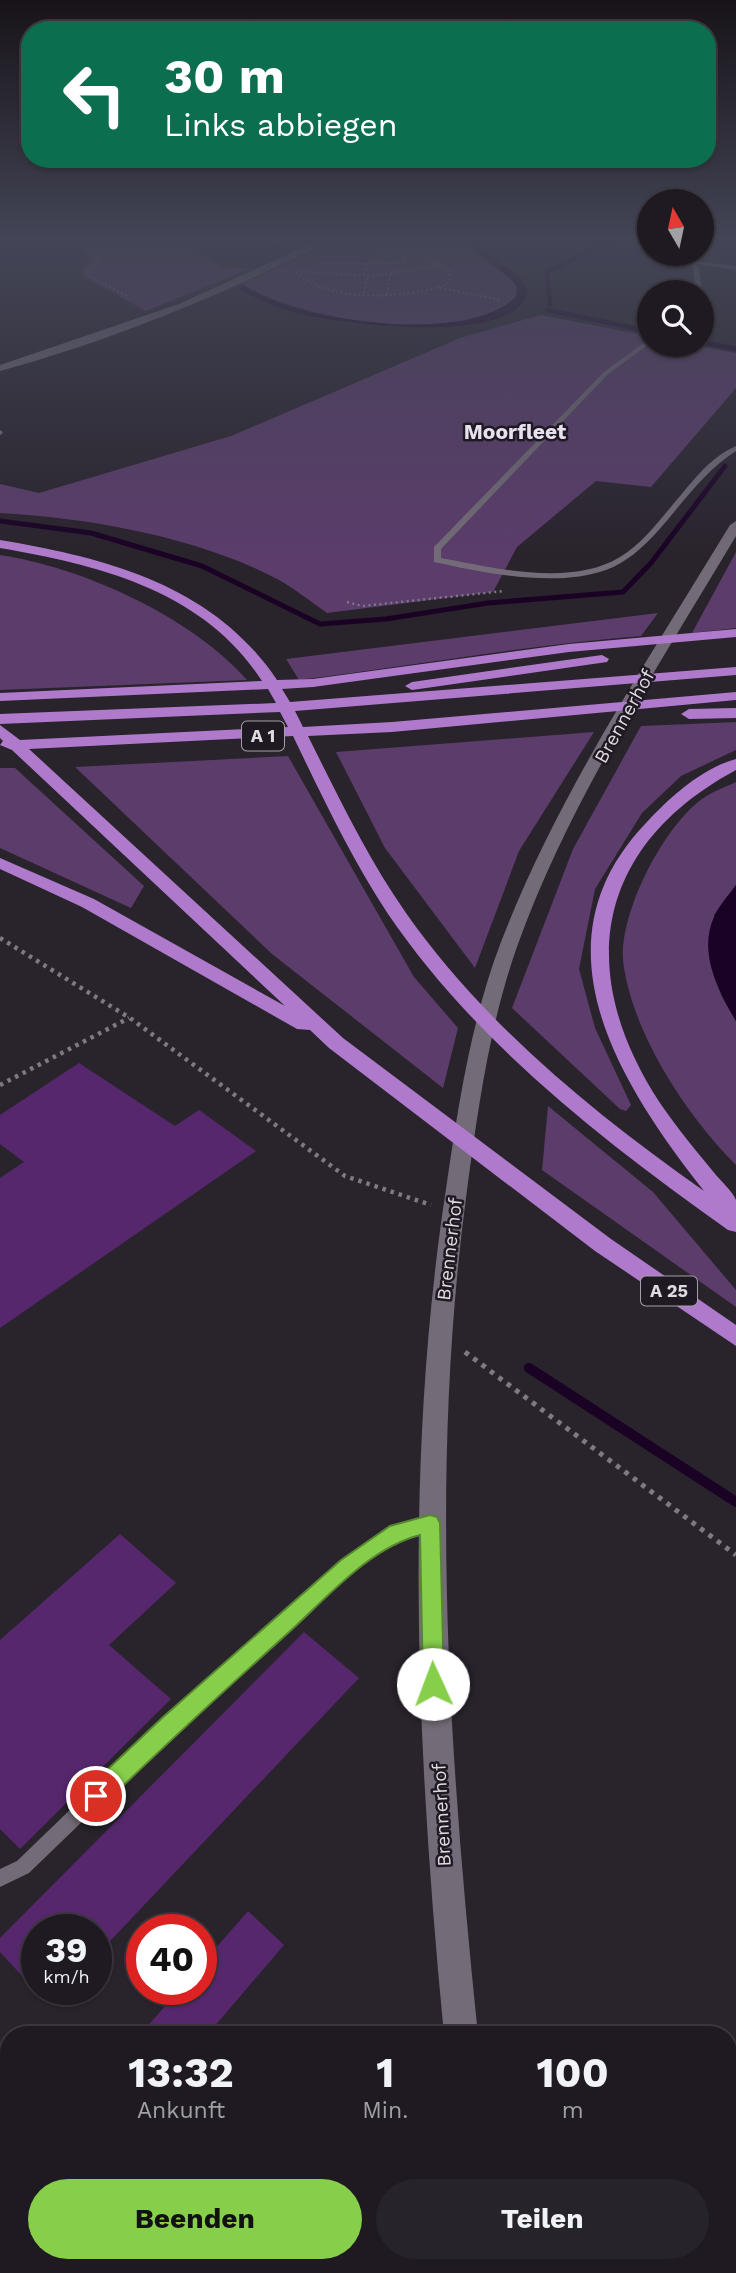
<!DOCTYPE html>
<html lang="de">
<style>
body{margin:0;font-family:"Work Sans",sans-serif;background:#27232a;color:#f1f3f6;height:100vh;display:flex;flex-direction:column;font-size:26px;white-space:nowrap}
*{box-sizing:border-box;margin:0}
p{font-size:23px;color:#a1a1a5}
.icon{flex:none;width:38px;height:38px;fill:none;stroke:currentColor;stroke-width:2;stroke-linecap:round;stroke-linejoin:round}
.map{position:relative;flex:1;overflow:hidden}
.panel{position:absolute;left:0px;top:2026px;width:737px;height:247px;display:flex;flex-direction:column;background:#1f1a21;border-radius:28px 28px 0 0;box-shadow:0 2px 5px #0004,0 0 0 2px #3c383f}
.panel>*{flex:none}
.hud{position:absolute;left:21px;top:21px;width:695px;height:147px;border-radius:28px;box-shadow:0 2px 5px #0004,0 0 0 2px #3c383f;background:#0b6e4f;color:#fff;overflow:hidden}
.needle{width:46px;rotate:351deg}
.tools{position:absolute;left:637px;top:189px;display:grid;gap:14px}
.tools a{display:grid;place-items:center;width:77px;height:77px;border-radius:50%;background:#1f1a21;box-shadow:0 2px 5px #0004,0 0 0 2px #3c383f;font-size:35px}
.speed{position:absolute;left:21px;top:1914px;display:flex;gap:14px;font-size:35px;font-weight:700;text-align:center}
.speed>*{display:grid;place-content:center;width:91px;height:91px;border-radius:50%;background:#1f1a21;box-shadow:0 2px 5px #0004,0 0 0 2px #3c383f;line-height:1}
.speed small{font-size:18px;font-weight:400}
.speed .limit{border:10px solid #d22;background:#fff;color:#111}
.pin{position:absolute;display:grid;place-items:center;width:60px;height:60px;color:#fff;margin:-30px;border:4px solid #fff;border-radius:50%;box-shadow:0 2px 7px #0007}
.me{position:absolute;width:77px;margin:-38px;rotate:358deg;stroke-linejoin:round;filter:drop-shadow(0 0 5px #0008)}
.turn{display:flex;align-items:center;gap:24px;height:147px;padding:0 28px;font-size:32px}
.turn .icon{width:91px;height:91px;stroke-width:2.5}
.turn b{display:block;font-size:49px;line-height:60px}
.eta{display:flex;justify-content:space-evenly;align-items:center;height:119px;text-align:center}
.eta b{font-size:42px;font-weight:700;line-height:49px}
.cta{display:flex;gap:14px;margin-top:auto;padding:14px 28px}
.cta a{flex:1;height:80px;border-radius:42px;background:#87cf4b;color:#111;font-size:28px;font-weight:700;line-height:80px;text-align:center}
.cta a+a{background:#27232a;color:#f1f3f6}
.map>svg:first-child{display:block}
.green{fill:#5b3c6b}
.water{fill:#1a0225}
.lines{fill:none;stroke-linecap:round;stroke-linejoin:round}
.stream-far2{stroke:#1a0225;stroke-width:4.5}
.stream-far1{stroke:#1a0225;stroke-width:5}
.stream{stroke:#1a0225;stroke-width:10}
.building{fill:#57276e}
.path-far3{stroke:#7f7a82;stroke-width:2;stroke-dasharray:2 2.5;stroke-linecap:butt}
.path-far2{stroke:#7f7a82;stroke-width:2.5;stroke-dasharray:2 3.5;stroke-linecap:butt}
.path-far1{stroke:#7f7a82;stroke-width:4.5;stroke-dasharray:3.5 5;stroke-linecap:butt}
.path{stroke:#7f7a82;stroke-width:5;stroke-dasharray:4.5 6;stroke-linecap:butt}
.service{fill:#736b77;fill-rule:evenodd}
.minor{fill:#736b77;fill-rule:evenodd}
.tertiary{fill:#736b77;fill-rule:evenodd}
.motorway{fill:#af7acb;fill-rule:evenodd}
.route{fill:#87cf4b;stroke:#588731;stroke-width:2}
.labels{text-anchor:middle;stroke-width:5;stroke-linejoin:round;paint-order:stroke}
.shield{fill:#1f1923;stroke:#a5a0a7;stroke-width:2}
.shield-label{font-size:18px;font-weight:bold;fill:#dedae0}
.street-label{font-size:19px;fill:#dedae0;stroke:#1f1923}
.far-district-label{font-size:21px;font-weight:bold;fill:#e9e0ee;stroke:#1f1923}
</style>
<div class="map">
<svg width="736" height="2273" viewBox="0 0 736 2273">
<rect width="100%" height="100%" fill="#29232c"/>
<g class="green">
<polygon points="72,236 178,236 221,267 253,268 146,311 83,276 83,268 91,263 87,254"/>
<path d="M455,236L513,280L517,287L516,297C463,347 299,321 242,284L319,249L347,243Z"/>
<path d="M541,315L649,336V345H692L736,353V388L651,487L596,481L517,547L493,592L327,613C311,602 295,589 279,580C198,537 90,518 0,513V484L39,493L231,436L460,338Z"/>
<polygon points="736,552 736,628 692,633"/>
<path d="M0,555C84,568 190,616 247,680L0,690Z"/>
<path d="M658,613L641,636C526,645 413,666 299,680L286,659Z"/>
<polygon points="736,722 736,750 681,776 642,813 595,889 579,969 595,1028 631,1105 626,1111 620,1109 512,1008 573,849 641,726"/>
<polygon points="594,732 519,851 475,968 385,848 336,752"/>
<polygon points="288,756 414,977 458,1028 443,1088 272,954 75,767"/>
<polygon points="0,768 15,768 144,886 131,908 0,848"/>
<path d="M736,782V885L714,915L721,995L736,1021V1165C687,1116 635,1037 624,968C615,919 663,827 702,799C712,792 725,787 736,782Z"/>
<polygon points="548,1106 653,1192 736,1290 736,1307 542,1170"/>
</g>
<g class="water">
<path d="M455,236H466L518,275L528,289C523,349 335,323 296,313C275,308 256,299 237,288L243,286C259,294 275,302 292,307C348,324 471,340 516,297L517,287L512,280Z"/>
<path d="M736,885V1021C718,991 698,952 714,917C719,905 729,895 736,885Z"/>
</g>
<g class="lines">
<g class="stream-far2">
<polyline points="550,305 547,272 621,236"/>
<polyline points="547,310 649,331"/>
<polyline points="702,342 736,349"/>
</g>
<polyline class="stream-far1" points="0,521 91,533 202,566 320,624 386,619 488,603 623,592 651,563 725,466"/>
<polyline class="stream" points="529,1368 736,1502"/>
</g>
<g class="building">
<polygon points="266,236 306,236 307,242 293,249 265,239"/>
<polygon points="370,245 371,263 329,262 308,255 317,248"/>
<polygon points="79,1063 175,1126 199,1110 256,1151 0,1328 0,1178 24,1162 0,1144 0,1115"/>
<polygon points="120,1534 176,1583 109,1645 171,1699 20,1849 0,1829 0,1640"/>
<polygon points="304,1632 359,1678 96,1956 96,1930 37,1930 37,1992 0,1952 0,1938"/>
<polygon points="248,1911 284,1945 207,2035 140,2035 179,1990 201,1990 201,1965"/>
</g>
<g class="lines">
<g class="path-far3">
<polyline points="79,236 98,261 89,270 90,276 127,296"/>
<polyline points="321,263 366,264 364,275"/>
<polyline points="366,264 404,262 402,258"/>
<path d="M296,272C333,305 400,297 445,286L450,279L449,271L415,251"/>
<polyline points="300,272 372,276 443,265"/>
<polyline points="440,288 500,300"/>
<polyline points="364,293 368,275"/>
<polyline points="387,294 390,274"/>
</g>
<polyline class="path-far2" points="347,602 362,606 504,591"/>
<g class="path-far1">
<polyline points="0,938 130,1018 345,1176 431,1205"/>
<polyline points="0,1085 129,1018"/>
</g>
<polyline class="path" points="465,1352 736,1555"/>
<g class="service">
<polygon points="314,236 407,242 340,243 313,246 311,243 327,241 312,239"/>
<polygon points="711,236 716,236 702,251 702,247"/>
<polygon points="695,254 701,254 695,261 736,266 736,270 696,264 699,268 702,292 696,292 693,268 688,262"/>
<path d="M649,339V344L608,374L441,549V558C494,568 571,587 620,557C640,545 655,526 670,508C689,486 708,458 736,446V451C704,471 682,504 657,532C642,548 626,563 606,570C556,588 484,573 434,562V547L604,372Z"/>
<polygon points="0,430 3,432 2,434 0,435"/>
<polygon points="430,1516 435,1518 438,1523 435,1528 401,1538 354,1571 175,1732 29,1873 0,1887 0,1869 17,1861 163,1720 342,1561 392,1527"/>
</g>
<path class="minor" d="M308,236H316L318,243L312,250C212,299 107,342 0,371V365L179,304L306,246L310,243Z"/>
<g class="tertiary">
<path d="M736,521V536C658,667 570,800 518,944C490,1022 478,1108 467,1190C429,1471 449,1753 478,2035H444C417,1754 403,1469 446,1189C458,1107 471,1020 501,942C558,794 648,660 730,525Z"/>
<polygon points="472,2264 508,2264 509,2273 473,2273"/>
</g>
<g class="motorway">
<path d="M0,540C107,558 213,585 277,680L313,679L569,644L736,629V637L569,652L313,687L282,689L290,702L736,667V675L295,711L303,727L392,722L736,692V700L392,732L308,736C338,796 367,857 406,913C484,1024 593,1113 704,1191C620,1084 530,944 646,823C669,798 702,768 736,759V770C595,846 574,972 660,1103C677,1128 697,1152 716,1175C722,1182 733,1192 736,1200C736,1208 736,1223 736,1232L728,1230C602,1140 476,1043 388,914C351,858 322,796 293,736L29,749L343,1038L611,1239L736,1325V1346L595,1251L329,1048L310,1030L297,1029L82,907L0,869V858L94,899L285,1006L12,750L0,745L3,741L0,738V725L20,740L288,727L280,712L0,724V714L276,703L268,689L0,701V693L262,681C204,591 100,565 0,548Z"/>
<polygon points="602,655 609,659 607,662 412,690 405,686 412,682"/>
<polygon points="736,708 736,718 689,719 681,714 689,709"/>
</g>
</g>
<linearGradient id="sky" x2="0" y2="1"><stop stop-color="#171318"/><stop offset="0.43" stop-color="#434556"/><stop offset="1" stop-color="#434556" stop-opacity="0"/></linearGradient>
<rect width="736" height="555" fill="url(#sky)"/>
<path class="route" d="M430,1515L437,1517L440,1523L444,1684L441,1691L433,1694L426,1691L423,1684L420,1535C369,1548 327,1598 288,1633C226,1689 164,1746 104,1804L96,1808L88,1804L85,1796L88,1788L162,1718L341,1560L390,1526Z"/>
<g class="labels">
<g class="shield">
<rect x="242" y="721.5" width="42" height="29" rx="5"/>
<rect x="641" y="1276.5" width="56" height="29" rx="5"/>
</g>
<g class="shield-label">
<text x="263" y="742">A 1</text>
<text x="669" y="1297">A 25</text>
</g>
<g class="street-label">
<text transform="translate(624 716) rotate(-61)" y="7">Brennerhof</text>
<text transform="translate(449 1249) rotate(-83)" y="7">Brennerhof</text>
<text transform="translate(441 1815) rotate(-93)" y="7">Brennerhof</text>
</g>
<g class="far-district-label">
<text x="515" y="439">Moorfleet</text>
</g>
</g>
</svg>
<div class="tools">
<a><svg class="needle" viewBox="-14 -14 28 28"><path d="M0-13l5 13h-10z" fill="#e53935"/><path d="M0 13l5-13h-10z" fill="#a1a1a5"/></svg></a>
<a><svg class="icon" aria-label="search" viewBox="0 0 24 24"><circle cx="10" cy="10" r="6"/><path d="M15 15l6 6"/></svg></a>
</div>
<div class="speed"><div>39<small>km/h</small></div><div class="limit">40</div></div>
<div class="pin" style="left:96px;top:1796px;background:#d93025"><svg class="icon" aria-label="arrive" viewBox="0 0 24 24"><path d="M6 21V4h12l-3 4 3 4H6"/></svg></div>
<svg class="me" style="left:433px;top:1684px" viewBox="-20 -20 40 40"><circle r="19" fill="#fff"/><path d="M0-13L10 11 0 6-10 11z" fill="#87cf4b"/></svg>
<div class="hud">
<div class="turn"><svg class="icon" aria-label="left" viewBox="0 0 24 24"><path d="M17 20v-9H6M10 6l-5 5 5 5"/></svg><div><b>30 m</b>Links abbiegen</div></div>
</div>
<section class="panel">
<div class="eta">
<div><b>13:32</b><p>Ankunft</p></div>
<div><b>1</b><p>Min.</p></div>
<div><b>100</b><p>m</p></div>
</div>
<div class="cta"><a>Beenden</a><a>Teilen</a></div>
</section>
</div>
